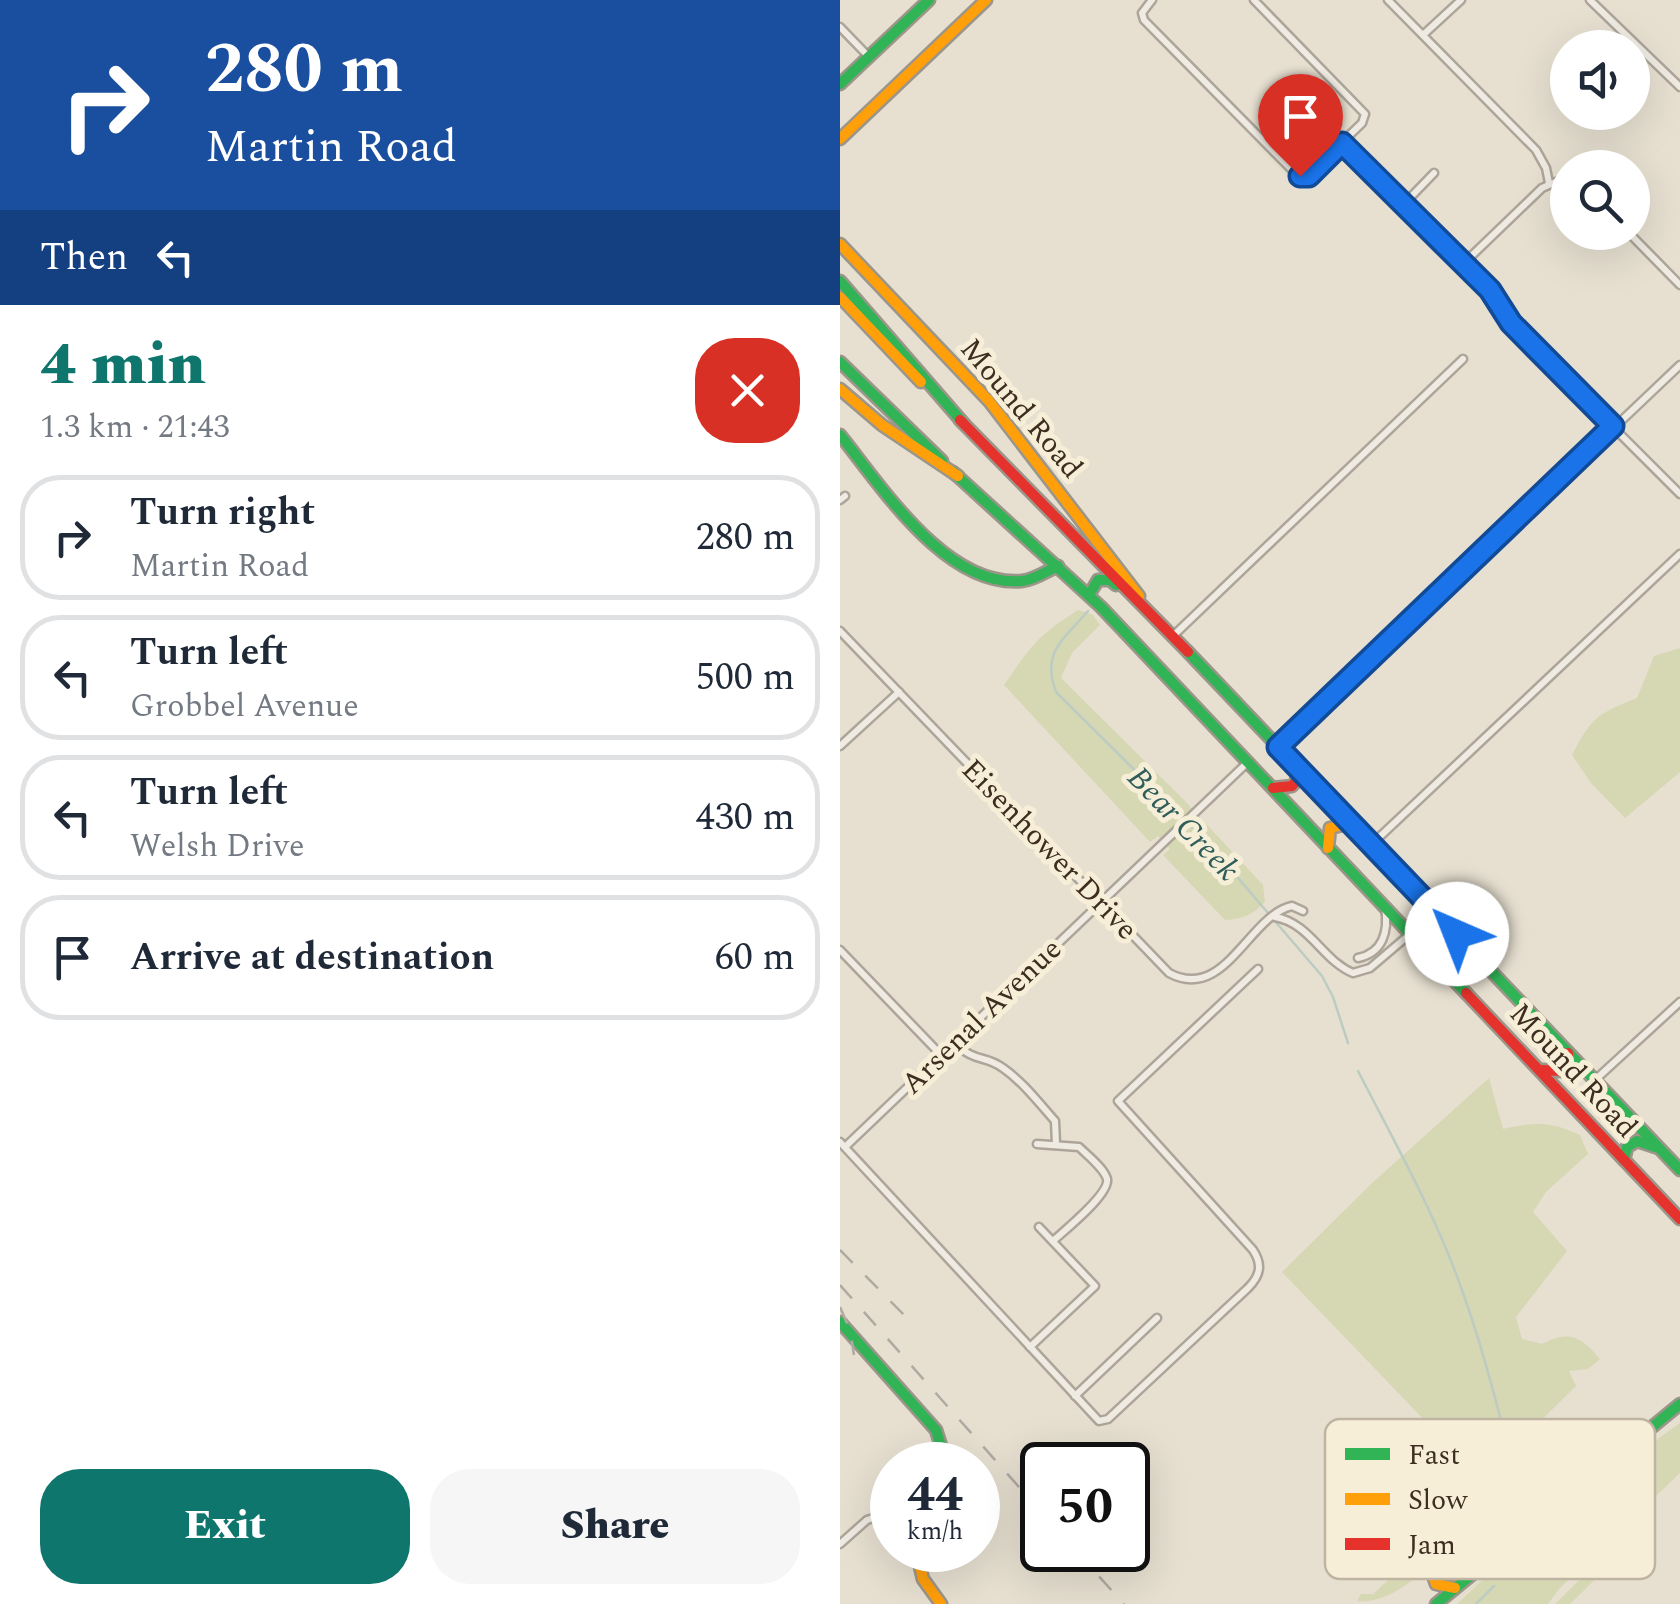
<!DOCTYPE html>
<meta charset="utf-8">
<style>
body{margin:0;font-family:Spectral,serif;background:#f6f6f7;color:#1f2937;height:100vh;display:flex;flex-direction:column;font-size:38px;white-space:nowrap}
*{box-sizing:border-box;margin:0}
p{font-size:32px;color:#747a83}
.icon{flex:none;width:55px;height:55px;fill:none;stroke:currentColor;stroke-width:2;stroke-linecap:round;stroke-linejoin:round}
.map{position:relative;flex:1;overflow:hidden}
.sheet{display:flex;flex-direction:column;background:#fff;width:840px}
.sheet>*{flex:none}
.hud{background:#1a4fa0;color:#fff;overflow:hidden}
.fabs{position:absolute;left:710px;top:30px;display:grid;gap:20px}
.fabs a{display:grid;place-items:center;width:100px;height:100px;border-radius:50%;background:#fff;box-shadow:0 10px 40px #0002;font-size:50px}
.speed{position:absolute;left:30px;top:1442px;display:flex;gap:20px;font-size:50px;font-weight:700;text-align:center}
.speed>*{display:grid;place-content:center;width:130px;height:130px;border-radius:50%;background:#fff;box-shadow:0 10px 40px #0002;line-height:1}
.speed small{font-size:25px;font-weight:400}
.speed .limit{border:5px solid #111;border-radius:15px;background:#fff;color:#111}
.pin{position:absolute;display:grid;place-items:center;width:85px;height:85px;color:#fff;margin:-102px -42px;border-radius:50% 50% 50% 0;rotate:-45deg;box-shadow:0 0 10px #0007}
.pin .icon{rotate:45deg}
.me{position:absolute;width:110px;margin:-55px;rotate:316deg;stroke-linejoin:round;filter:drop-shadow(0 0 8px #0008)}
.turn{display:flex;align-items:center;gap:35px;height:210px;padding:0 40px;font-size:45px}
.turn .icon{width:130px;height:130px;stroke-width:2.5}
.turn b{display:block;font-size:70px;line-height:85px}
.then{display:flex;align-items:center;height:95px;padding:0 40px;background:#0003;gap:20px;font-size:38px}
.round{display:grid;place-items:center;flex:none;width:105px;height:105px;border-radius:40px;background:#f6f6f7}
.head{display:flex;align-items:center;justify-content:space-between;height:170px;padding:0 40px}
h1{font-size:60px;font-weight:800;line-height:75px;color:#0f766e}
.action{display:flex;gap:20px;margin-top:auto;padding:20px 40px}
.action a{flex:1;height:115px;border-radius:40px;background:#0f766e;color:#fff;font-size:40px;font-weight:800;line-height:115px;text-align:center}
.action a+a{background:#f6f6f7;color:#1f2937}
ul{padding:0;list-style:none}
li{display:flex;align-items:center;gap:30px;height:125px;margin:0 20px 15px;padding:0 20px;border:5px solid #e0e1e3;border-radius:40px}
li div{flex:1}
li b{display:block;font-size:38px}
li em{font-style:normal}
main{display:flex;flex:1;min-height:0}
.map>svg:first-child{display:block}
.green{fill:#d6d7b3}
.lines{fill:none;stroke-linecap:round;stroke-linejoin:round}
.stream{stroke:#bcccc2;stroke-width:2.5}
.street-casing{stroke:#ada599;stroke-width:11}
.fast-casing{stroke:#9c958a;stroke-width:15}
.slow-casing{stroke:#9c958a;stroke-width:15}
.jam-casing{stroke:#9c958a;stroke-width:15}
.street{stroke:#efebe3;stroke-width:6}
.fast{stroke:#30b455;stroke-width:10}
.slow{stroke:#ff9f0a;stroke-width:10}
.jam{stroke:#e5322d;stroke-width:10}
.rail{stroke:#afaaa2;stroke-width:2.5;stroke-dasharray:18 18;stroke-linecap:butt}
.route-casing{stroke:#114b97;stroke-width:25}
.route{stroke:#1a73e8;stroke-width:18}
.labels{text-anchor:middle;stroke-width:10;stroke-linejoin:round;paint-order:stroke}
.street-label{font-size:30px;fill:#3d2e20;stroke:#f7eed8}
.water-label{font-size:32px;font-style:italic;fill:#2f5d5a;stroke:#f7eed8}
.key{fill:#f7eed8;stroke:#bfb4a1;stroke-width:2.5}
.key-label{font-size:28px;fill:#3d2e20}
</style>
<main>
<section class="sheet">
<div class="hud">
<div class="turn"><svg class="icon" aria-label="right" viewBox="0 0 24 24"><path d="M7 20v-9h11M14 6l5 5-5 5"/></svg><div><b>280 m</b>Martin Road</div></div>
<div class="then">Then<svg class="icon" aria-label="left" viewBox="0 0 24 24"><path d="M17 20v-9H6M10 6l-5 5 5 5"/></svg></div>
</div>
<div class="head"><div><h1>4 min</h1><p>1.3 km · 21:43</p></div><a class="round" style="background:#d93025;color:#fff"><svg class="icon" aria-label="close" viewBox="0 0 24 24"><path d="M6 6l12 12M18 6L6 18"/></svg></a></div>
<ul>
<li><svg class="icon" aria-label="right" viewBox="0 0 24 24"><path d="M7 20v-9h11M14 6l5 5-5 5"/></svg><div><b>Turn right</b><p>Martin Road</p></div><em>280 m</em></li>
<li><svg class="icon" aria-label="left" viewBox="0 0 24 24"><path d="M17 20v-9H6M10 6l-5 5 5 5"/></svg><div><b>Turn left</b><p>Grobbel Avenue</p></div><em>500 m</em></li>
<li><svg class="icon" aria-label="left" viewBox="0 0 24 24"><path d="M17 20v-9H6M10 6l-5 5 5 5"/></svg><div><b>Turn left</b><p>Welsh Drive</p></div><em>430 m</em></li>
<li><svg class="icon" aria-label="arrive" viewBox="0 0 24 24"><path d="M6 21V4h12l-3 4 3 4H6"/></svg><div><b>Arrive at destination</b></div><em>60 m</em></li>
</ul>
<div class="action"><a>Exit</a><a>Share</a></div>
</section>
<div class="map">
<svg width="840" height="1604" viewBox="0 0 840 1604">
<rect width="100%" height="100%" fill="#e7e0d1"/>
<g class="green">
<path d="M238,610L253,615L260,625L232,653L221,678L344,800L423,885L425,902C412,915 403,919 385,920L323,855L330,849L318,836L310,842L164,685C190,647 197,636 238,610Z"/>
<path d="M840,648V772L785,818L751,783L732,755C752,717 757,714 797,698L814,656Z"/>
<path d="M649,1078L663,1129C696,1122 709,1121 740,1135L748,1154L706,1192L693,1212L727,1251L676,1317L682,1339L702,1344C729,1330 741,1336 760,1359L748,1369L729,1371L736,1386L675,1446L680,1460L664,1471L658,1461L638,1476L442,1272L531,1184Z"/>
<polygon points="840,1423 840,1473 719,1589 708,1604 617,1604 649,1574 611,1604 779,1467"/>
<path d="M736,1467L737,1475C711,1506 675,1525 644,1549C629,1560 615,1574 600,1583L596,1576L651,1525V1510L668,1529L641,1545L613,1570L705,1502L706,1493Z"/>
<path d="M583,1540L596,1555L595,1561C574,1580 547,1604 517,1601L521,1594H533L582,1549Z"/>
<polygon points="783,1540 788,1547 730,1604 715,1604 778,1541"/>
</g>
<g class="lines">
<g class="stream">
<path d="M248,611C223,640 201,652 216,692L368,843L482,976L493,997L508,1043"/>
<path d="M518,1071C555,1143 597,1217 623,1293C648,1363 666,1437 682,1509"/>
<polyline points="636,1604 654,1586"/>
</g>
<g class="street-casing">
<g id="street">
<polyline points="312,0 302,13 304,20 456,174 466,177 522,123 525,114 414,0"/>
<polyline points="548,0 696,150 706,168 709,183"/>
<polyline points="750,0 840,87"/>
<polyline points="0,27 29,57"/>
<polyline points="583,35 621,0"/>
<polyline points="502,143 650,290 679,333 840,494"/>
<polyline points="564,204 594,173"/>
<polyline points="788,232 840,285"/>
<polyline points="623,264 702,188 718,181 728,182"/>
<polyline points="0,500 5,496"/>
<path d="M0,631L329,973C385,1003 409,915 452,906L463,911"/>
<polyline points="333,636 623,359"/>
<polyline points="0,746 59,692"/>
<polyline points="439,746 840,365"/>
<polyline points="532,844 840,554"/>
<path d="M435,917C470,923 482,960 513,973L530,968L570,934"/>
<polyline points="0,950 101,1055"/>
<path d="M518,958C543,953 549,931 545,908"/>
<path d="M114,1042C136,1064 144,1054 163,1068C183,1082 199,1103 215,1121L216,1144"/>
<polyline points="755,1080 840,1002"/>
<path d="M0,1142L259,1421L268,1419L408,1288C420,1276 423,1265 413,1250L278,1101L418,969"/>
<path d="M197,1144L239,1147C247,1155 264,1168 267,1179C270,1194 225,1230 213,1241"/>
<polyline points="5,1147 408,762"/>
<polyline points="190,1347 255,1286 199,1227"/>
<polyline points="235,1396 317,1318"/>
<polyline points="0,1544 27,1520 52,1512"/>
</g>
</g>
<g class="fast-casing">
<g id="fast">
<polyline points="0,84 89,0"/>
<polyline points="0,281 124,424"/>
<polyline points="0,362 102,461"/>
<path d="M0,435C42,487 106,588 182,581C194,580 207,571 218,566"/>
<polyline points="113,472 261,607 626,993"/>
<polyline points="249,595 258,580 270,580 276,585"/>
<polyline points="348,652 840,1170"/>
<polyline points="784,1160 787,1147 797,1141 815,1147"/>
<polyline points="0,1322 96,1430 107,1465"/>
<polyline points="596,1604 840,1404"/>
</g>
</g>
<g class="slow-casing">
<g id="slow">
<polyline points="0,139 146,0"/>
<polyline points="0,244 149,401 299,596"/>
<polyline points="0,297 81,382"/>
<polyline points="0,389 42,425 118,476"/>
<polyline points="488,848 490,828 511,823"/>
<polyline points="76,1550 83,1579 101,1604"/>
<polyline points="592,1573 596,1584 615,1588"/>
</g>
</g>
<g class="jam-casing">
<g id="jam">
<polyline points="120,420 348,652"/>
<polyline points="433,788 452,786 457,780 457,768"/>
<polyline points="626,993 840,1219"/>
<polyline points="702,1070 721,1071 728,1062 728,1053"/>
</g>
</g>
<use href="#street" class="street"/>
<use href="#fast" class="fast"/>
<use href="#slow" class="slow"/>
<use href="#jam" class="jam"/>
<g class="rail">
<polyline points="0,1250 73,1324"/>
<polyline points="0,1285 202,1513"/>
<polyline points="0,1307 10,1330 14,1355"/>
<polyline points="235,1550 284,1604"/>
</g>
</g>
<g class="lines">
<g class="route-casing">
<polyline id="route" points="460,176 469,176 502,143 650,290 671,323 773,426 438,747 617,934"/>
</g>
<use href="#route" class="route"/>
</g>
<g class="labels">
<g class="street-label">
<text transform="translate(182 408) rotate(50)" y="10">Mound Road</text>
<text transform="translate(210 849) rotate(46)" y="10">Eisenhower Drive</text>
<text transform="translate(141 1016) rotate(-44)" y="10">Arsenal Avenue</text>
<text transform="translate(734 1070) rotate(47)" y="10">Mound Road</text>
</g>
<g class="water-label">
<text transform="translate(344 823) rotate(46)" y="11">Bear Creek</text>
</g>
</g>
<rect x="485" y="1419" width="330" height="160" rx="15" class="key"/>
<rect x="505" y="1448" width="45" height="12" fill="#30b455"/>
<rect x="505" y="1493" width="45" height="12" fill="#ff9f0a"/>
<rect x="505" y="1538" width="45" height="12" fill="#e5322d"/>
<g class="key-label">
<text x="568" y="1464">Fast</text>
<text x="568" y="1509">Slow</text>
<text x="568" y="1554">Jam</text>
</g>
</svg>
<div class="fabs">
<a><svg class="icon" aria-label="sound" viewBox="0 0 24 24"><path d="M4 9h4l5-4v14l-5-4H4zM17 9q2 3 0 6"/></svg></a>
<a><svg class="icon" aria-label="search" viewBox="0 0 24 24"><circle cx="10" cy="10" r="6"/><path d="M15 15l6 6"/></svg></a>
</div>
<div class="speed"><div>44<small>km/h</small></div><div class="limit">50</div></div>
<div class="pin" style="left:460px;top:176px;background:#d93025"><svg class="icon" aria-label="arrive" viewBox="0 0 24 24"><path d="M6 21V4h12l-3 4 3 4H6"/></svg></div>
<svg class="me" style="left:617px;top:934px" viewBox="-20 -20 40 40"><circle r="19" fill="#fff"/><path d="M0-13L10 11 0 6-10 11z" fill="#1a73e8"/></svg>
</div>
</main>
